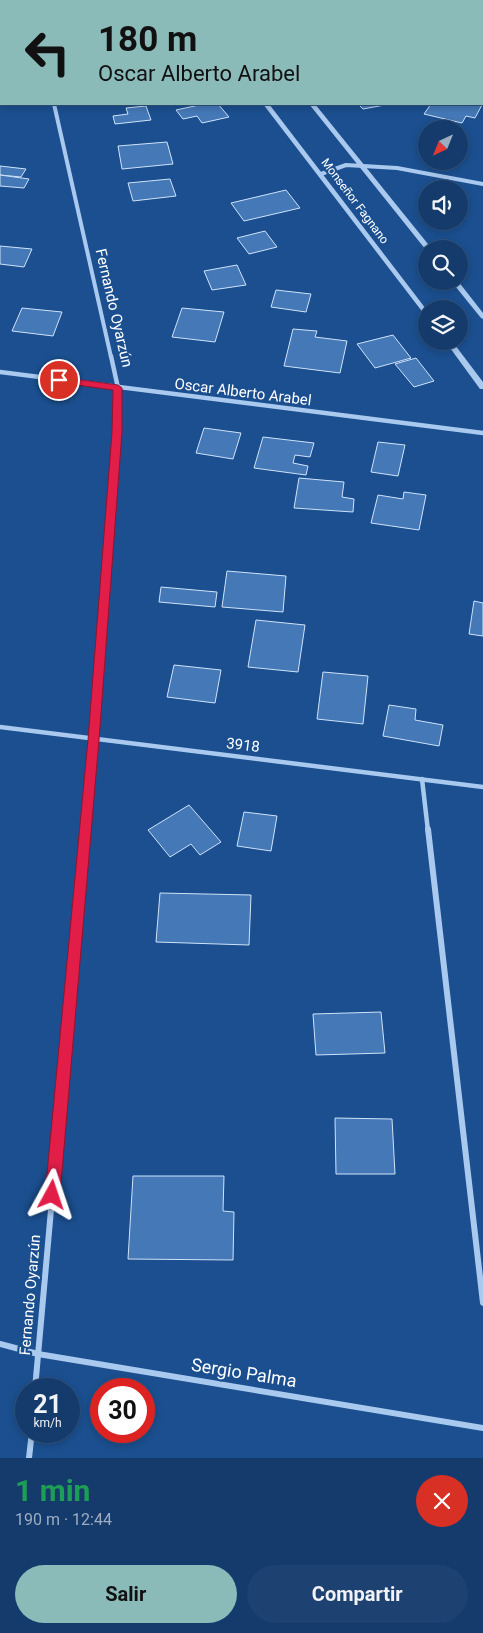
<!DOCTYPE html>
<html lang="es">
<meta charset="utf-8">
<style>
body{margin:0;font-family:Roboto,sans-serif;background:#1d4271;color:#f1f3f6;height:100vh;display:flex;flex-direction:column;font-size:19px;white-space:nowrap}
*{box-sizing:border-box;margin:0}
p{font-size:16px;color:#9dadc1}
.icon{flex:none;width:28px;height:28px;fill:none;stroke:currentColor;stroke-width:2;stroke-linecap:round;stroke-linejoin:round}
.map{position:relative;height:1458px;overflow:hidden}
.side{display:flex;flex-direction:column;background:#143b6b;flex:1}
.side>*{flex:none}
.top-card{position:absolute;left:0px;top:0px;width:484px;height:105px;box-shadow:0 2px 8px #0003,0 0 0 1px #33557e;background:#8bbbb9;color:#111;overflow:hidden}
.needle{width:32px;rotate:223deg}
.buttons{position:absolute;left:418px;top:120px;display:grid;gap:10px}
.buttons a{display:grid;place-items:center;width:50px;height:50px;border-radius:50%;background:#143b6b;box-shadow:0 2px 8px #0003,0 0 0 1px #33557e;font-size:25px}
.speed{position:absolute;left:15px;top:1378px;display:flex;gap:10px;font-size:25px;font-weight:700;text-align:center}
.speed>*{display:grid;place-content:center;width:65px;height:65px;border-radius:50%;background:#143b6b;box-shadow:0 2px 8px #0003,0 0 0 1px #33557e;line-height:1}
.speed small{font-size:12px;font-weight:400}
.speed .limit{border:8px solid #d22;background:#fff;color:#111}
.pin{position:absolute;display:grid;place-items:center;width:42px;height:42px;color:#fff;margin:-21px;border:2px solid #fff;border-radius:50%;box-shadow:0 1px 5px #0007}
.me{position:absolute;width:55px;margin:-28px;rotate:5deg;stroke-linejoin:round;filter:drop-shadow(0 0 4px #0008)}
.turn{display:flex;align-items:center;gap:18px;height:105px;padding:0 15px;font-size:22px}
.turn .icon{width:65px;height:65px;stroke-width:2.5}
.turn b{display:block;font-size:35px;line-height:42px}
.round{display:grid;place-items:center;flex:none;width:52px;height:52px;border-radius:26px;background:#1d4271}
.overview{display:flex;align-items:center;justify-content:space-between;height:85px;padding:0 15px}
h1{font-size:30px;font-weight:700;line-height:38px;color:#1e9e55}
.action{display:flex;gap:10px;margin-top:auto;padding:10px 15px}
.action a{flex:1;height:58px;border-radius:30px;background:#8bbbb9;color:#111;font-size:20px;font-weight:700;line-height:58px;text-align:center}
.action a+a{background:#1d4271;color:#f1f3f6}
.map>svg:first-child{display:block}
.building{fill:#4478b7;stroke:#cfe3fa}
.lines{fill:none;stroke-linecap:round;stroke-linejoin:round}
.minor-far2{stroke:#a9c9ee;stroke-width:4}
.minor-far1{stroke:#a9c9ee;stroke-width:4.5}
.minor{stroke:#a9c9ee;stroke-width:6}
.tertiary{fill:#a9c9ee;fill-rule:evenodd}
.route{fill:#e11d48;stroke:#92132f}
.labels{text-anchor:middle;stroke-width:4.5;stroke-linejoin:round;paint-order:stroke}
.far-street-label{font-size:12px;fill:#fff;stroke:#1b4f8f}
.street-label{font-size:15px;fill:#fff;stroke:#1b4f8f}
.near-street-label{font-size:18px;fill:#fff;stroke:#1b4f8f}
</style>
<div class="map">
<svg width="483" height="1458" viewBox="0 0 483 1458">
<rect width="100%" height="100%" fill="#1b4f8f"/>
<g class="building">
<polygon points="483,103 475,118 466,116 462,123 424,114 431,104"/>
<polygon points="204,104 218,104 229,117 202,123 197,116 183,119 176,110"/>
<polygon points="358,104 390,104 363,109"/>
<polygon points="146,106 151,120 115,124 113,116 128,114 126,108"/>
<polygon points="167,142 173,164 122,169 118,146"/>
<polygon points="0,166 26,169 21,177 0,175"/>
<polygon points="0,175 29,179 24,188 0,186"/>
<polygon points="170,179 176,196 133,201 128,183"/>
<polygon points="286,190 300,208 244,221 231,203"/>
<polygon points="265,231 277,247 249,254 237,238"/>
<polygon points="0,246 32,249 24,267 0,264"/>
<polygon points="237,265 246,285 212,290 204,271"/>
<polygon points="276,290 311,294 306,312 271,307"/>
<polygon points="22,308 62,312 53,336 12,331"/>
<polygon points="182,308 224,312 215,342 172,337"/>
<polygon points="293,329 317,331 315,337 347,341 340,373 284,366"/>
<polygon points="393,335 411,358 375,368 357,344"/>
<polygon points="416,358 434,381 414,387 395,364"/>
<polygon points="204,428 241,433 233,459 196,453"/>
<polygon points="263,437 314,443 310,457 295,455 293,463 308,466 306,475 254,468"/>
<polygon points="378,442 405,445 398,476 371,472"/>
<polygon points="299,478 344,482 342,497 354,499 353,512 294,508"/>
<polygon points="404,492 426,495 419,530 371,523 378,495 403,499"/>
<polygon points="227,571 286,576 283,612 222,607"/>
<polygon points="161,587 217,592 215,607 159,602"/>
<polygon points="474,601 483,603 483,636 469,634"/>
<polygon points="256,620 305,625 298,672 248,667"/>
<polygon points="174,665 221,670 215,703 167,697"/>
<polygon points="323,672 368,676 363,724 317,719"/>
<polygon points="389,705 416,709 415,720 443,725 439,746 383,736"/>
<polygon points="189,805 221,842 200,855 191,844 170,857 148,830"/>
<polygon points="244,812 277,816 271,851 237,846"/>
<polygon points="160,893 251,895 249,945 156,942"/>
<polygon points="381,1012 385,1053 316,1055 313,1014"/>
<polygon points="335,1118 392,1119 395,1174 336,1174"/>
<polygon points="133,1176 224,1176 223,1211 234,1212 233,1260 128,1259"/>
</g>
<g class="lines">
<g class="minor-far2">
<polyline points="417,0 425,1"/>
<polyline points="54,104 111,357"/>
<polyline points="321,174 346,165 397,168 483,184"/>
</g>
<g class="minor-far1">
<polyline points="0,372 483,433"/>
<polyline points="0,727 483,787"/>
<polyline points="422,779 428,831"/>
<polyline points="85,831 117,432 118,388 111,356"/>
</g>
<g class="minor">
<polyline points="428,829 483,1303"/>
<polyline points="0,1344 38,1354 483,1428"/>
<polyline points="35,1389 85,829"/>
<polyline points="29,1458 32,1431"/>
</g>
<g class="tertiary">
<polygon points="181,0 187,0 188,1 182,1"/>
<polygon points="224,0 230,0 231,1 225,1"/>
<polygon points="263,104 269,104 426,309 426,315 424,314"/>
<polygon points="309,104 315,104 432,249 426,250"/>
<polygon points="451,281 458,281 483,313 483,319 481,318"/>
<polygon points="445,341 452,341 483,382 483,389 480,389"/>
</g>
</g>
<polygon class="route" points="59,377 118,385 122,388 122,432 99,740 60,1195 57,1200 52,1202 47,1200 45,1195 88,740 112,432 113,390 55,382 55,378"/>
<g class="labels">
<g class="far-street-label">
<text transform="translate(355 201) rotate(53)" y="4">Monseñor Fagnano</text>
</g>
<g class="street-label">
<text transform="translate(114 308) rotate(77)" y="5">Fernando Oyarzún</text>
<text transform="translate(243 392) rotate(7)" y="5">Oscar Alberto Arabel</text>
<text transform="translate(243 745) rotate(7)" y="5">3918</text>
<text transform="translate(30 1295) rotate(-85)" y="5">Fernando Oyarzún</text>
</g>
<g class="near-street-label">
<text transform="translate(244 1373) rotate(9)" y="6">Sergio Palma</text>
</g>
</g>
</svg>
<div class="buttons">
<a><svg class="needle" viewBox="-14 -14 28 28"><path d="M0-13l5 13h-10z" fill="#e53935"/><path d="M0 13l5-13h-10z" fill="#9dadc1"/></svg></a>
<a><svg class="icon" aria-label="sound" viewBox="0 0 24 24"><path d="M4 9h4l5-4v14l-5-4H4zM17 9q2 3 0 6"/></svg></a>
<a><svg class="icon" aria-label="search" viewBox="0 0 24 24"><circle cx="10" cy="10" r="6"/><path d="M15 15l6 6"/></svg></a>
<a><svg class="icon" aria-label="layers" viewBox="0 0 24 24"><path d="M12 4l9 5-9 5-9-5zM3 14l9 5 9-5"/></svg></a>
</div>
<div class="speed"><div>21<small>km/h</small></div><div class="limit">30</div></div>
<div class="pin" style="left:59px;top:380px;background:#d93025"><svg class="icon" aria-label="arrive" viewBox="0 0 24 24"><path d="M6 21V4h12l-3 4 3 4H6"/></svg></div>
<svg class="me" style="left:52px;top:1195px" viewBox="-20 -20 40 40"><path d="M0-17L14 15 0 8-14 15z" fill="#e11d48" stroke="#fff" stroke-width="4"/></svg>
<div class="top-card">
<div class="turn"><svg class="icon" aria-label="left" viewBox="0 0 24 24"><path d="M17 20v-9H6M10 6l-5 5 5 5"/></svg><div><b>180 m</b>Oscar Alberto Arabel</div></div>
</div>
</div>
<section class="side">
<div class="overview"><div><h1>1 min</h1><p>190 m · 12:44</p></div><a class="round" style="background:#d93025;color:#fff"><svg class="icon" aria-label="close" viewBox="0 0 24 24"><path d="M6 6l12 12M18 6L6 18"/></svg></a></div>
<div class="action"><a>Salir</a><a>Compartir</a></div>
</section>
